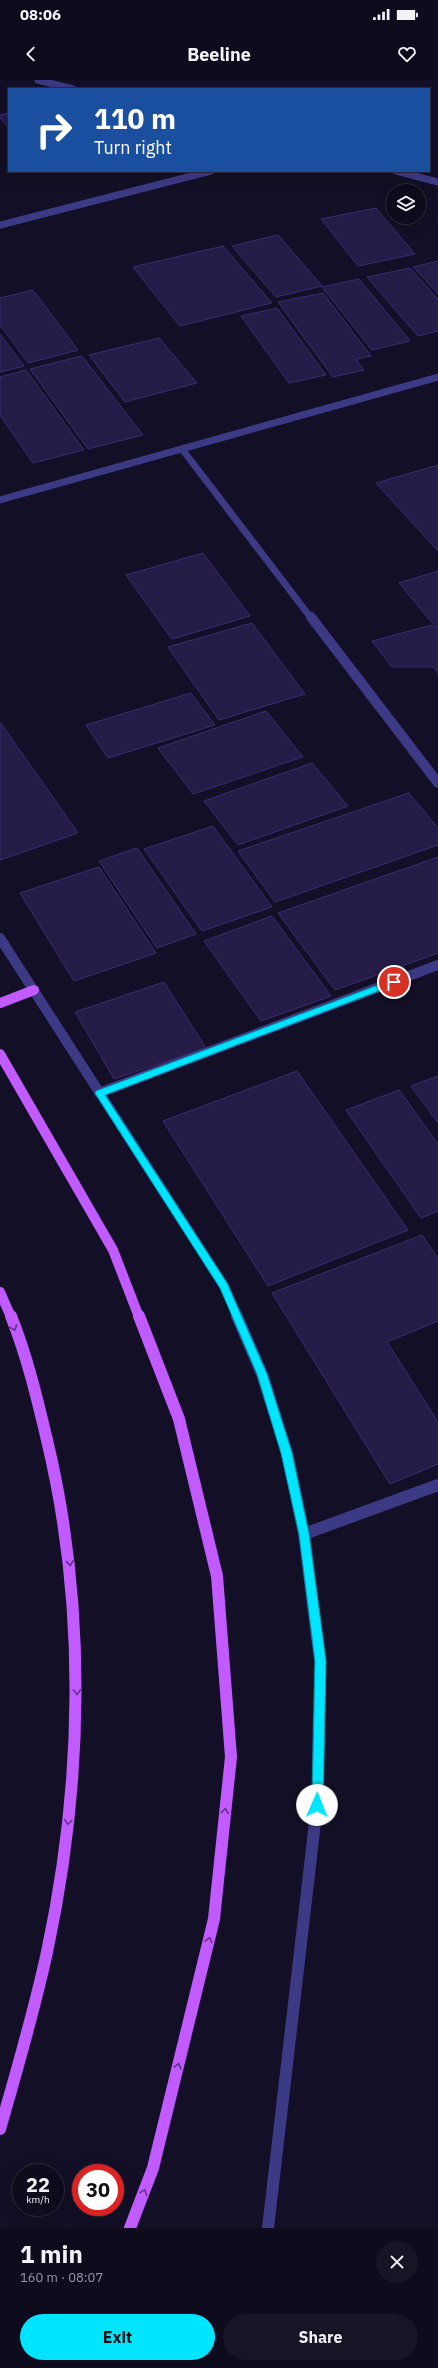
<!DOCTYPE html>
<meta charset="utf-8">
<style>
body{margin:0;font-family:"IBM Plex Sans",sans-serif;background:#171425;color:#f1f3f6;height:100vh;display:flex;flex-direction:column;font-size:15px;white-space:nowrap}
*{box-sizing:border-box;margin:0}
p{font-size:13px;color:#9b9ba3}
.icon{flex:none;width:22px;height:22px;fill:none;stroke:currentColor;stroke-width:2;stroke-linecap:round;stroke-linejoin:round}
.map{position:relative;height:2148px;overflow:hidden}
.side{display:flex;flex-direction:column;background:#0e0b1c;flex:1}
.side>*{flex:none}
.top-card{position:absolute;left:8px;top:8px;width:422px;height:84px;border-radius:0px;box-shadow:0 4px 16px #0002,0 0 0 1px #2e2b3b;background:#1a4fa0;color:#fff;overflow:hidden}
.controls{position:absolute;left:386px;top:104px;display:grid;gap:8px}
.controls a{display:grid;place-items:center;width:40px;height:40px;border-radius:50%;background:#0e0b1c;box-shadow:0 4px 16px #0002,0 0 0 1px #2e2b3b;font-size:20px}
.speed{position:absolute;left:12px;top:2084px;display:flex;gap:8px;font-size:20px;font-weight:700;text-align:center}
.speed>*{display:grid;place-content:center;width:52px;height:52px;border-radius:50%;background:#0e0b1c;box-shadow:0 4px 16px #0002,0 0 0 1px #2e2b3b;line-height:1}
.speed small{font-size:10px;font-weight:400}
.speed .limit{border:6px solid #d22;background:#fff;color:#111}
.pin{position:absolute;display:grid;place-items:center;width:34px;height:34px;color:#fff;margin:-17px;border:2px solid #fff;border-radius:50%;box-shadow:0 1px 4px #0007}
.me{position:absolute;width:44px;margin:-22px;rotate:1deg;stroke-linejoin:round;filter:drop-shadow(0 0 3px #0008)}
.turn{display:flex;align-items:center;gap:14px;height:84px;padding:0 20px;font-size:18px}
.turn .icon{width:52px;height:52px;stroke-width:2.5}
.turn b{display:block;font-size:28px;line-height:34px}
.round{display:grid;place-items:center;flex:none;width:42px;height:42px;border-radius:21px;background:#171425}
.headline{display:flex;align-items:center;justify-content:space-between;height:68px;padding:0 20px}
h1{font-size:24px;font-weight:700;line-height:30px}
.cta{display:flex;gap:8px;margin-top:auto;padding:8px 20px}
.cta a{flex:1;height:46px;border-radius:24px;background:#00e5ff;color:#111;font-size:16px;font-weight:700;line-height:46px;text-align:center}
.cta a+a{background:#171425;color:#f1f3f6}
.status{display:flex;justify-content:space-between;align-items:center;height:28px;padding:0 20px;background:#0e0b1c;direction:ltr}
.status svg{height:11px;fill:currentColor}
header{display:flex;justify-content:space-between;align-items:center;height:52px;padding:0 20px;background:#0e0b1c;font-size:18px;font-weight:700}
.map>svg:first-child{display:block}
.building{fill:#241b47;stroke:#3b2d73}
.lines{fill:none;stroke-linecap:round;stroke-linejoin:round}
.minor-far2{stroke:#3d3a85;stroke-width:7}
.minor-far1{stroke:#3d3a85;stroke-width:10}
.minor{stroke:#3d3a85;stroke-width:12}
.major-far1{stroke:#c25bff;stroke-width:10}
.major{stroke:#c25bff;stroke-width:12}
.oneway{stroke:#623188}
.route{fill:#00e5ff;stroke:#0095a6}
</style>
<div class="status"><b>08:06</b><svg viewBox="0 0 49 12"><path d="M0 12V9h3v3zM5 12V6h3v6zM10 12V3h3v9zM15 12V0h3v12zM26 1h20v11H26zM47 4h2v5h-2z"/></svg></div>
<header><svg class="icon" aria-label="back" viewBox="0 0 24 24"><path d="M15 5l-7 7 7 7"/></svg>Beeline<svg class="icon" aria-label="heart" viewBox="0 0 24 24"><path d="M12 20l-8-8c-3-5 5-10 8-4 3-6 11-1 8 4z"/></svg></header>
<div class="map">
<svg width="438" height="2148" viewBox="0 0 438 2148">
<rect width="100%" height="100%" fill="#130f26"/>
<g class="building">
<polygon points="9,33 9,48 0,38 0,35"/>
<polygon points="376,128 415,174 358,186 321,139"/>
<polygon points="278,155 322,206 276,217 232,166"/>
<polygon points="223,166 272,223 180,246 133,187"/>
<polygon points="438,181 438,214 413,187"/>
<polygon points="410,188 438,219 438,251 418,256 367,197"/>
<polygon points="359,199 410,261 372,270 322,207"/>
<polygon points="33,210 78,270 28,283 0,245 0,218"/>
<polygon points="323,213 371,276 356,279 364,290 333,297 278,222"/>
<polygon points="277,228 326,295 289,303 241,236"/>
<polygon points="0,254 24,286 0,292"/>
<polygon points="159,258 197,303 125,322 89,275"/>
<polygon points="82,276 143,355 88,369 30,289"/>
<polygon points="26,290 84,370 33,383 0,335 0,297"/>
<polygon points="438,385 438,471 376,403"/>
<polygon points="203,473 250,536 172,559 126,495"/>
<polygon points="438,491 438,550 399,503"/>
<polygon points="252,543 305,614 219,640 168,567"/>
<polygon points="432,545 438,553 438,593 434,587 392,587 372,561"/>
<polygon points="191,613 215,645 108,678 86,645"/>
<polygon points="266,631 303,677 193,714 158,668"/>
<polygon points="0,642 78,753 0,780"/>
<polygon points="312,683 348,726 238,765 204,721"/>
<polygon points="409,713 438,748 438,765 275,822 238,771"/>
<polygon points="213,746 272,827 202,851 144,769"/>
<polygon points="137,768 196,854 157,868 99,781"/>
<polygon points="438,777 438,873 335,910 278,833"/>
<polygon points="99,787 156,873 74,901 20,813"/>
<polygon points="272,836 331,916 261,941 204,861"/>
<polygon points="164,902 206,968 114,999 75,932"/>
<polygon points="297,991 408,1150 268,1206 163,1041"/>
<polygon points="438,996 438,1043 411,1006"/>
<polygon points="399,1010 438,1064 438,1131 421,1138 346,1030"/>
<polygon points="422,1155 438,1178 438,1241 387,1262 438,1342 438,1384 390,1404 272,1213"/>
</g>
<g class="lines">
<g class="minor-far2">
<polyline points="38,0 73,9"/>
<polyline points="396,91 438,102"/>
<polyline points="0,145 211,91"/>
<polyline points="182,369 311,538"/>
<polyline points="0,420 438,297"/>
</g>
<g class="minor-far1">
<polyline points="311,537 438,703"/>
<polyline points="0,858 224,1206 238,1237"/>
<polyline points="99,1013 438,885"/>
</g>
<g class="minor">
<polyline points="237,1236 262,1294 287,1373 304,1454 320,1581 317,1725 268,2148"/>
<polyline points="304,1454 438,1405"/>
</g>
<g class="major-far1">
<polyline points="0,923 34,910"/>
<polyline points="0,974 113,1170 139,1237"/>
<polyline points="0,1212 11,1237"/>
</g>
<g class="major">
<path d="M0,2049C17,1990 34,1932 47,1872C83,1704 87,1527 47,1360C37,1318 27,1276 11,1236"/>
<polyline points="130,2148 153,2088 214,1839 231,1677 217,1496 179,1339 139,1236"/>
</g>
</g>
<defs><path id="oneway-chevron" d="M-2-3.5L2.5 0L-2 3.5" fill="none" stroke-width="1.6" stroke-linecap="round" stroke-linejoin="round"/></defs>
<g class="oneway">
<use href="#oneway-chevron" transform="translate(14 1248) rotate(70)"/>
<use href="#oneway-chevron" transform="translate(70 1483) rotate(84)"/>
<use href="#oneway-chevron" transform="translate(77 1612) rotate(89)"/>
<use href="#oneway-chevron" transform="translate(225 1731) rotate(-84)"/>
<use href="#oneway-chevron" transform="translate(68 1742) rotate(98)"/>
<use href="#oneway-chevron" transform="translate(209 1860) rotate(-76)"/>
<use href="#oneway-chevron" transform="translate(178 1986) rotate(-76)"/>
<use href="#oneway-chevron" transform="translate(144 2112) rotate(-69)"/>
</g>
<polygon class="route" points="394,899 397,900 397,904 105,1015 227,1203 267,1294 292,1373 309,1454 326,1581 323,1725 317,1730 312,1725 315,1581 299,1454 281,1373 257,1294 220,1208 95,1013 96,1011"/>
</svg>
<div class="controls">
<a><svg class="icon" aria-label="layers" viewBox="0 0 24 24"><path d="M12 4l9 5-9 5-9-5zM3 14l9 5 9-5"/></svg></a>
</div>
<div class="speed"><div>22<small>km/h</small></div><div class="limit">30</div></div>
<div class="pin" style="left:394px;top:902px;background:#d93025"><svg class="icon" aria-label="arrive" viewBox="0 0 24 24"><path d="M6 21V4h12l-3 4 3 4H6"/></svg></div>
<svg class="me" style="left:317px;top:1725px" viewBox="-20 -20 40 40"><circle r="19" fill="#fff"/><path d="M0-13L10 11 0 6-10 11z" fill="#00e5ff"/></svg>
<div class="top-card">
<div class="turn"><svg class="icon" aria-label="right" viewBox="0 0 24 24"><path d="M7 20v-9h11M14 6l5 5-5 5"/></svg><div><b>110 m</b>Turn right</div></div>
</div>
</div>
<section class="side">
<div class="headline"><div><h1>1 min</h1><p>160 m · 08:07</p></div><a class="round"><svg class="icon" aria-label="close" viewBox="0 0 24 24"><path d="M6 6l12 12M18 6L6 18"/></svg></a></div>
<div class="cta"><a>Exit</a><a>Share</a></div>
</section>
